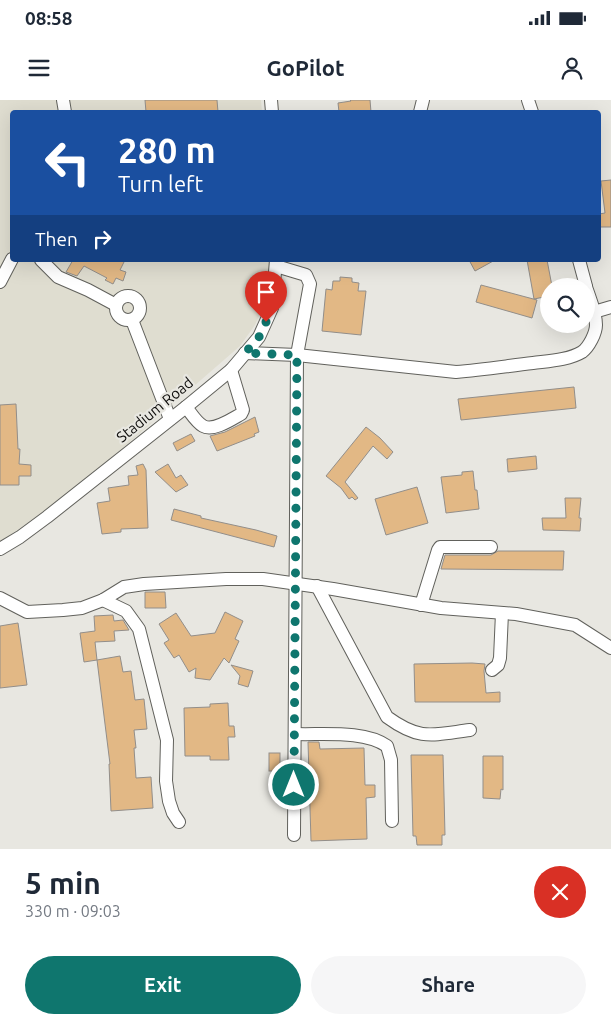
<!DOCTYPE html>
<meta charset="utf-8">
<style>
body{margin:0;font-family:Ubuntu,sans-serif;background:#f6f6f7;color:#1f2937;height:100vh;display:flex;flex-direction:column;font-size:19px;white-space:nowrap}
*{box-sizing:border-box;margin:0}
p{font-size:16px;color:#747a83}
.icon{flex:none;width:28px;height:28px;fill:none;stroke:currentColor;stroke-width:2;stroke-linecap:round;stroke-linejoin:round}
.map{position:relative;height:749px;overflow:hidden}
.sheet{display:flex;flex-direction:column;background:#fff;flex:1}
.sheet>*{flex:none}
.banner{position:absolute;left:10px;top:10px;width:591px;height:152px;border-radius:5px;box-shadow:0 5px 20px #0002;background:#1a4fa0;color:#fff;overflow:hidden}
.fabs{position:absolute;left:540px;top:178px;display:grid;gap:10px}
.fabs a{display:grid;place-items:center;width:55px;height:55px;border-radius:50%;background:#fff;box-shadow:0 5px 20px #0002;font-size:25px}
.pin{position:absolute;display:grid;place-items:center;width:42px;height:42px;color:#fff;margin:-51px -21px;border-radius:50% 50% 50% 0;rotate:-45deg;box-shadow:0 0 5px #0007}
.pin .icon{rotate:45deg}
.me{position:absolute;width:55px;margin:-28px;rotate:0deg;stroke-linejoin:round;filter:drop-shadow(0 0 4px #0008)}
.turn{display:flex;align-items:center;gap:18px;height:105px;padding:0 25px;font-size:22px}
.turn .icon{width:65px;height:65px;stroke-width:2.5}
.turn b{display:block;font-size:35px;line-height:42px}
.then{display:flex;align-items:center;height:48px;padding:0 25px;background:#0003;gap:10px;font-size:19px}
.round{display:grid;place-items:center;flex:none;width:52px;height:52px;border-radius:26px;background:#f6f6f7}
.overview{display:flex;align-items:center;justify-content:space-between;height:85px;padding:0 25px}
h1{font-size:30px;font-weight:700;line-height:38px}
.primary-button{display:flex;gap:10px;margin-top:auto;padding:10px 25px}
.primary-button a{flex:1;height:58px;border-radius:30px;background:#0f766e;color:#fff;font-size:20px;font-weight:700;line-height:58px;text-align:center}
.primary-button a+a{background:#f6f6f7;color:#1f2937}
.status{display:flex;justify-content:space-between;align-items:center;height:35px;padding:0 25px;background:#fff;direction:ltr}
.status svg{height:14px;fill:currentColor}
header{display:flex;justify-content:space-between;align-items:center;height:65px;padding:0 25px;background:#fff;font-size:22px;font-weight:700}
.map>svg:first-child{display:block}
.built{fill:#dfddd0}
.building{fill:#e2b885;stroke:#928e8a}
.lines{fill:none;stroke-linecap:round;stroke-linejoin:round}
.minor-casing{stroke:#61615c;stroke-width:14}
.minor{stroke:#fff;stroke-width:12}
.route{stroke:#0f766e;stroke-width:9;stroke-dasharray:0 16.2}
.labels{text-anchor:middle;stroke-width:4.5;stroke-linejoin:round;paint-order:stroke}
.street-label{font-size:15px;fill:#0d0c0b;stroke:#e8e7e1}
</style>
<div class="status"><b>08:58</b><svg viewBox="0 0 49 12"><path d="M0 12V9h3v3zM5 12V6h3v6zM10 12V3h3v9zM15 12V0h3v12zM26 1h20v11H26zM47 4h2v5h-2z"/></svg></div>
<header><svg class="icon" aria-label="menu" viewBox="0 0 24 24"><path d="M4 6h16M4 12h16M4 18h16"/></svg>GoPilot<svg class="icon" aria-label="person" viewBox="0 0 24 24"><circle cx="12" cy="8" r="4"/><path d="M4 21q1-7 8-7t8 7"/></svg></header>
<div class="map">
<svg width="611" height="749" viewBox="0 0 611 749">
<rect width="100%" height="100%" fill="#e8e7e1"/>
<polygon class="built" points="0,0 261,0 262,12 12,12 12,160 274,160 274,168 263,207 255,225 240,246 71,393 0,442"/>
<g class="building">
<polygon points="145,0 217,0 218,12 146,12"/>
<polygon points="350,0 370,0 371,12 339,12 338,3 351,1"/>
<polygon points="611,80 611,127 599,127 599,114 605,113 601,81"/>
<polygon points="73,160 125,160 120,170 126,172 123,181 116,178 113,184 105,180 107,178 84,166 77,176 66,172"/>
<polygon points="469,160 495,160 475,171"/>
<polygon points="527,160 547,160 552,186 549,186 549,196 534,199"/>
<polygon points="340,177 352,178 352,182 359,183 358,191 366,191 361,235 322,231 326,189 332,190 333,181 340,181"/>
<polygon points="481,185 537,200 532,218 476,202"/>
<polygon points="574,287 576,308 461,320 458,299"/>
<polygon points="16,304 18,349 20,349 19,364 31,365 31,376 19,376 19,385 0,385 0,305"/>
<polygon points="255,317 259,332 254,334 255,336 217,351 210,336 225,332"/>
<polygon points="366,327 380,338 393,352 387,359 373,346 345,382 358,398 355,400 352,397 349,399 341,388 326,376"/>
<polygon points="191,334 195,341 177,351 173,343"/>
<polygon points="536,356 537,369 508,372 507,359"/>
<polygon points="143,364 146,370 148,428 121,429 121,432 102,434 97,403 110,401 108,388 129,385 128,376 138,375 136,366"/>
<polygon points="168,364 176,378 181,375 188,385 176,392 155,372"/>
<polygon points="473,371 475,390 477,390 479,409 446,413 441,377 462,375 462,372"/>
<polygon points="417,387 428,423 386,435 375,399"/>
<polygon points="565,398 581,398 579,418 581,418 580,431 543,430 542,418 566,418"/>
<polygon points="174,409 201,416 201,418 256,430 277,436 274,447 171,420"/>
<polygon points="498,451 564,451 563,470 441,469 445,455 491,455"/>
<polygon points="145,492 165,492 166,508 145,508"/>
<polygon points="225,512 243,521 235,539 239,541 229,563 224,558 210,580 195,578 196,568 189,572 179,555 174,558 164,543 169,540 159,524 176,513 191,536 215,533"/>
<polygon points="113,515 114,521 123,520 129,530 114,531 115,541 95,542 97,560 84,562 80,533 95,531 94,516"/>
<polygon points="18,523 27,585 0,588 0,526"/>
<polygon points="120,556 123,572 131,571 135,600 144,599 147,629 134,630 136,648 134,648 136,678 151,677 153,708 111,711 109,664 110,664 97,560"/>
<polygon points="472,563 485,564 484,571 486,593 500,592 500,602 415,602 414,564"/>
<polygon points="231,565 253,571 248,587 238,584 240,576"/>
<polygon points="228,603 229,626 234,626 235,637 228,637 229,660 210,660 210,656 185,656 184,608 210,607 210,604"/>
<polygon points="308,642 319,642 320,649 364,648 365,685 375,685 375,697 366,698 367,739 311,741"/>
<rect x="269" y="653" width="11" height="18"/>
<polygon points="411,655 443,655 445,735 442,735 442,745 417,745 416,736 413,736"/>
<polygon points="483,656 503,656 503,690 501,689 500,699 483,698"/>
</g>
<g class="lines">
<g class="minor-casing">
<g id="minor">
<polyline points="63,0 65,12"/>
<polyline points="271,0 272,12"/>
<polyline points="528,0 532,12"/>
<polyline points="420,12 423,0"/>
<polyline points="41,160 58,177 88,190 116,205"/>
<polyline points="579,160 586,186"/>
<polyline points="276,166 306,175 310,184 297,255 294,735"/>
<polyline points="0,182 12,159"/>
<circle cx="128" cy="208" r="12"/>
<polyline points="594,212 611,207"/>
<polyline points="132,220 170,319"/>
<path d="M245,253L297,255L456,272C482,270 507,266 533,263C548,261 569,260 582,252C589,247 596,233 596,225C596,212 590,199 586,187"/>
<path d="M186,307C191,313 196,322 203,326C213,332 232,319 241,314L243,310L231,270"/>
<polyline points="0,449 20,437 47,417 186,307 231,270 259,237 272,208 276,160"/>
<path d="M317,486L387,617C420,641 432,635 470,630"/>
<polyline points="0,498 27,512 63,510 82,508 103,500 124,487 144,484 226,479 263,479 333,489 441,508 516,514 575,525 611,548"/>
<polyline points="103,500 126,511 139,529 167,640 166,681 169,701 173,713 179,722"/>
<polyline points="421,505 438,450 440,447 491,447"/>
<polyline points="492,570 498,565 500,558 502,513"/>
<path d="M295,634C323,635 364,630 387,646L391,660L392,721"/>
</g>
</g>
<use href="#minor" class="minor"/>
</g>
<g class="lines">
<polyline class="route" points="266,222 259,237 245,253 297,255 294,685"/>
</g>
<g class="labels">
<g class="street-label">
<text transform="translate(155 310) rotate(-39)" y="5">Stadium Road</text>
</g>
</g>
</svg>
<div class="fabs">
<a><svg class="icon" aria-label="search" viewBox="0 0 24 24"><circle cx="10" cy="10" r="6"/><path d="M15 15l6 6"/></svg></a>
</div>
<div class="pin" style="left:266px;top:222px;background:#d93025"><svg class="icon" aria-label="arrive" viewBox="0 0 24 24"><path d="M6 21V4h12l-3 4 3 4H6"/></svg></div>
<svg class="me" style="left:294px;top:685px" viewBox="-20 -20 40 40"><circle r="17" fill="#0f766e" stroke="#fff" stroke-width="3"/><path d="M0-11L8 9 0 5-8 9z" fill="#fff"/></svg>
<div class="banner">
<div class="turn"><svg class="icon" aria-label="left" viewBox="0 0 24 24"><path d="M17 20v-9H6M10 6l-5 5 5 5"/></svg><div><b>280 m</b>Turn left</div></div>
<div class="then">Then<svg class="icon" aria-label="right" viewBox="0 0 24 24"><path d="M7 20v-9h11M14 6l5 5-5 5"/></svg></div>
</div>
</div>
<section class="sheet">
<div class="overview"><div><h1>5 min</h1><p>330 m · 09:03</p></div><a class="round" style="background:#d93025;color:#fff"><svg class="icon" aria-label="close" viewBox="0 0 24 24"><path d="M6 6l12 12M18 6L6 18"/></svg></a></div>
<div class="primary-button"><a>Exit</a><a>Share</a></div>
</section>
